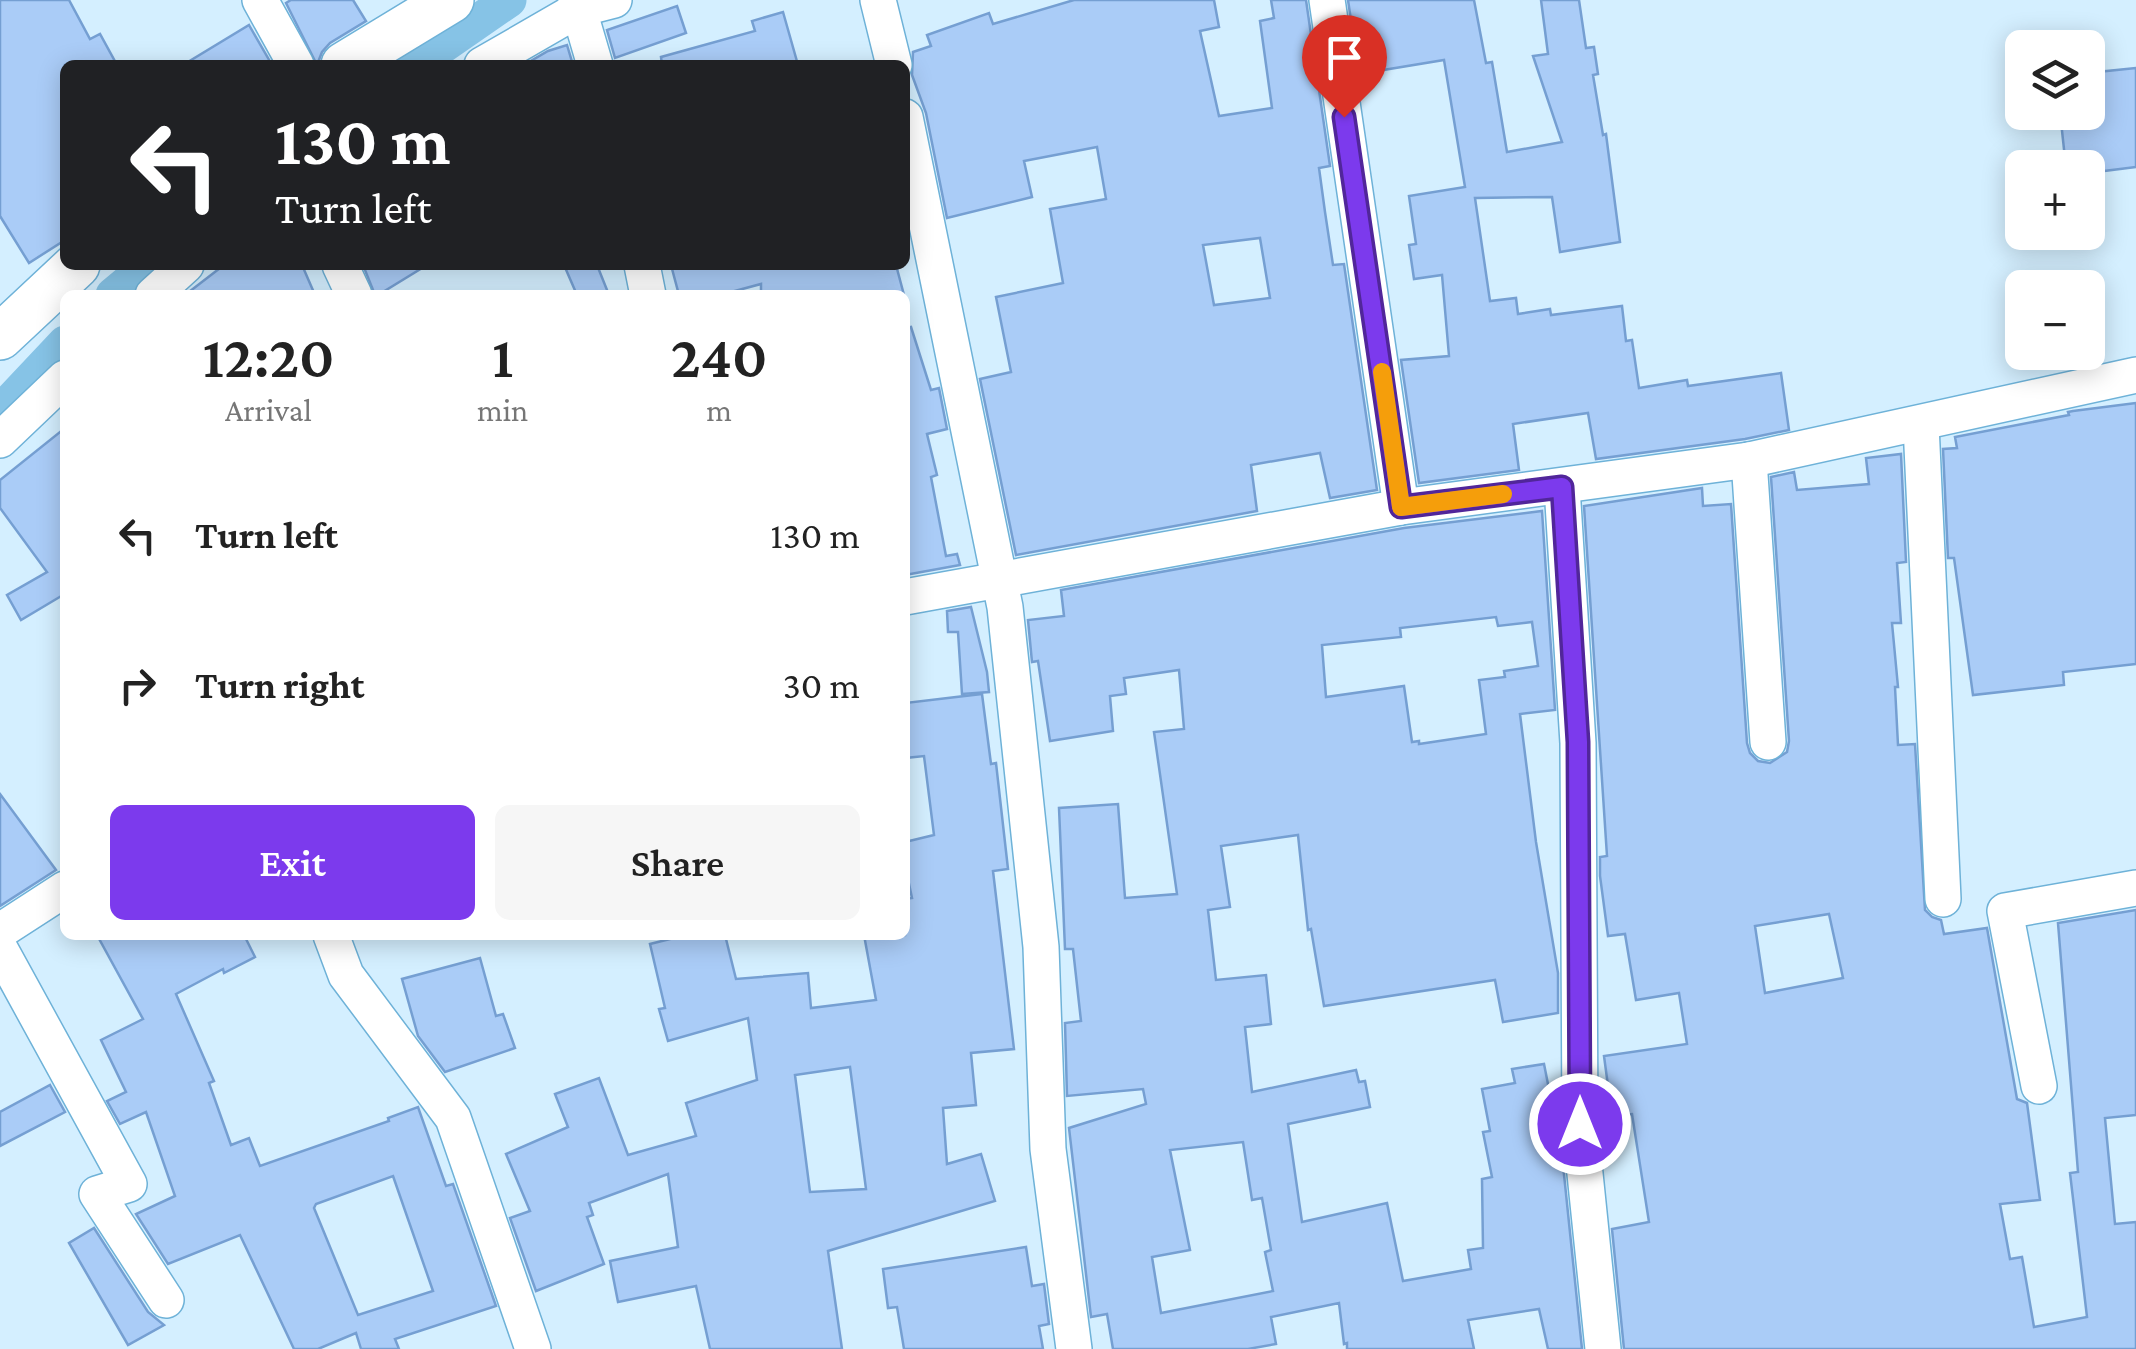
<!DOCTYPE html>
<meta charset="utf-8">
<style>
body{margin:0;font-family:"Crimson Pro",serif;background:#f6f6f6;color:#222;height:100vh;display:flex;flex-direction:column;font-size:38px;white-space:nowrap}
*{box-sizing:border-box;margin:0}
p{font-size:32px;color:#767676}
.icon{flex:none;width:55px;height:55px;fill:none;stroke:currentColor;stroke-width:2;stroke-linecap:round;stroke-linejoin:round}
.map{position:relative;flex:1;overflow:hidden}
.side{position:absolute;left:60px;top:290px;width:850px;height:650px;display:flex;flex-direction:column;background:#fff;border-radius:15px;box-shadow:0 5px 25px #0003}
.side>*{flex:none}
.top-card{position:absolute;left:60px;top:60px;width:850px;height:210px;border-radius:15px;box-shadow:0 5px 25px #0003;background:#202124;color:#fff;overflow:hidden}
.controls{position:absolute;left:2005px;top:30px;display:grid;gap:20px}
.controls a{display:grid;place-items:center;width:100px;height:100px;border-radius:15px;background:#fff;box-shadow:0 5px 25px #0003;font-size:50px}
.pin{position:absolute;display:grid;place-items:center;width:85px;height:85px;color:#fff;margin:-102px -42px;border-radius:50% 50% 50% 0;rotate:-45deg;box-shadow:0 0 10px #0007}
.pin .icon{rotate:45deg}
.me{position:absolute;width:110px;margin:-55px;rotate:0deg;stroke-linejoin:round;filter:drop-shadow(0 0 8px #0008)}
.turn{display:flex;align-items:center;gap:35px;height:210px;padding:0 50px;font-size:45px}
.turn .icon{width:130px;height:130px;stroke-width:2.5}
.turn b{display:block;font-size:70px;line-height:85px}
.eta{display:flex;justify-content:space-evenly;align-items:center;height:170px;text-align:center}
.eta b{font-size:60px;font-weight:600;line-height:70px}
.action{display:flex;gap:20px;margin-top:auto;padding:20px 50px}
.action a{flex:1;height:115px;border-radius:15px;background:#7c3aed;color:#fff;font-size:40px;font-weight:600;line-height:115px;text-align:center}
.action a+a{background:#f6f6f6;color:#222}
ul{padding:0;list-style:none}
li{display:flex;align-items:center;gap:30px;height:150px;padding:0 50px}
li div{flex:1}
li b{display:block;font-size:38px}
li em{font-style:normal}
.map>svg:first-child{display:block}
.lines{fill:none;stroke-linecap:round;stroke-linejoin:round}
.canal{stroke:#86c3e6;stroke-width:35}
.building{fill:#aaccf7;stroke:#759fd2;stroke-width:2.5;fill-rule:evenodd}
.minor-casing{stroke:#6eb2d8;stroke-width:38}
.tertiary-casing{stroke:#6eb2d8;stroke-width:48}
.minor{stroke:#fff;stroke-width:35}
.tertiary{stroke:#fff;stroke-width:45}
.route-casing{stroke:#51269a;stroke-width:25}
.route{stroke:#7c3aed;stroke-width:18}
.slow{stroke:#f59e0b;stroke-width:18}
</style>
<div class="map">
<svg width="2136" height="1349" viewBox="0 0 2136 1349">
<rect width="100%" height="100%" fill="#d4efff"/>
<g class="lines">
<g class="canal">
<polyline points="415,65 509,0"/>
<polyline points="113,295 149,265"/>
<polyline points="0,412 65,343"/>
</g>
</g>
<g class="building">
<polygon points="0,0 69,0 90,39 100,34 117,65 65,65 65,240 29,263 0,216"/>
<polygon points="291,0 353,0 366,21 330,43 322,52 317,65 286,3"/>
<path d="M1074,0H1214L1219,27L1200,31L1219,116L1272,108L1260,21L1274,18L1271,0H1306L1330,166L1319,168L1325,212L1333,265L1344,264L1377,490L1330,498L1320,453L1251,465L1257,511L1016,555L980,379L1011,372L996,297L1063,283L1050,209L1106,199L1097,147L1024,161L1032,197L947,218L926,113L912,75L913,52L931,46L927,35L989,13L993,24ZM1260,238L1270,298L1214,305L1203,245Z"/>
<polygon points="1348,0 1474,0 1486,63 1492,62 1507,152 1562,142 1533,56 1548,54 1541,0 1579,0 1586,48 1594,47 1598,74 1593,75 1603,135 1606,134 1620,242 1560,252 1552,197 1475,198 1490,301 1516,298 1518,314 1550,309 1551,315 1622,306 1626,341 1632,340 1639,388 1687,380 1688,386 1781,373 1789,430 1745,439 1596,459 1588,413 1513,424 1519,470 1419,483 1401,360 1449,356 1442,275 1414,279 1409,245 1416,244 1409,196 1465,187 1444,60 1359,74"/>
<polygon points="677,6 686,33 615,58 607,30"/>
<polygon points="783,12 798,65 662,65 661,57 755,31 752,21"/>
<polygon points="249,25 272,65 183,65"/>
<polygon points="567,45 573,65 524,65 548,51"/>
<polygon points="2136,68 2136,167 2088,173 2088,168 2066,168 2060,112 2088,112 2088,73"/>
<polygon points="224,265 302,265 315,295 185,295"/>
<polygon points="363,265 427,265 378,295 375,295"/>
<polygon points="564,265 597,265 609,295 577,295"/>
<polygon points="671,265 896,265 904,295 761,295 761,284 720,295 679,295"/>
<polygon points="911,327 931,390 939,388 947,429 927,434 937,475 931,477 946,556 957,554 960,565 905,575 905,328"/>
<polygon points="2136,403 2136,664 2063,672 2064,685 1973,695 1954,558 1948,558 1943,449 1957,448 1955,437 2069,415 2068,412 2073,411"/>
<polygon points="65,428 65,597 63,595 21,620 7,595 47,572 0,508 0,480"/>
<path d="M1901,454L1906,562L1897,563L1901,623H1892L1898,687H1895L1898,745L1915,744L1925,910L1932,917L1941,920L1944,934L1987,928L2017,1099L2027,1103L2040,1200L2000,1204L2010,1259L2022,1257L2034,1327L2087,1317L2070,1173L2078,1172L2058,923L2136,910V1115L2105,1118L2115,1224L2136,1222V1349H1624L1612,1229L1649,1222L1632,1114L1612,1116L1604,1056L1687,1044L1679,993L1636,1000L1625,934L1608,936L1600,876V857L1607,856L1584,506L1702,488L1703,506L1731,504L1747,743L1750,753L1758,761L1770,763L1787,752L1789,741L1771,477L1794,472L1797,490L1869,484L1866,458ZM1829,914L1843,978L1765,993L1755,926Z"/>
<path d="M1542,511L1555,710L1520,714L1536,842L1558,973V1013L1503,1022L1495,980L1324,1006L1311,929L1308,930L1298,835L1221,846L1230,907L1208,910L1216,980L1266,975L1271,1024L1245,1027L1252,1092L1356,1070L1359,1082L1365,1081L1370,1107L1288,1124L1302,1222L1387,1203L1403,1281L1471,1269L1468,1250L1483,1248L1482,1179L1492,1177L1483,1132L1490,1131L1482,1089L1515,1083L1512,1069L1544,1064L1562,1155L1582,1349H1548L1539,1309L1468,1320L1474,1349H1347V1343L1344,1344L1339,1303L1271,1317L1276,1344L1248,1349H1113L1107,1314L1091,1317L1069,1128L1146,1104L1143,1089L1067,1096L1065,1023L1081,1021L1073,949H1065L1059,808L1118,804L1125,898L1177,894L1154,732L1184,729L1179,670L1124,678L1126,694L1110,696L1113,731L1050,741L1038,661L1032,662L1028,620L1064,616L1061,590L1404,528ZM1496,617L1498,626L1532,622L1538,666L1504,671L1505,677L1479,680L1486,734L1419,744V741L1412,742L1404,686L1326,697L1322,645L1401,637L1400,628ZM1243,1142L1252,1200L1262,1198L1271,1250L1265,1252L1273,1291L1161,1313L1152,1257L1190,1250L1170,1150Z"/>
<polygon points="971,607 987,672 989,692 962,694 958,632 948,632 947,611"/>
<path d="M982,694L991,764L996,763L1008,869L993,871L1014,1049L971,1053L976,1105L943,1108L947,1164L981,1154L995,1201L828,1251L842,1349H710L696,1286L618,1302L610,1261L678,1247L668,1174L589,1203L593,1215L587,1217L604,1264L536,1291L510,1218L530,1211L506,1154L568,1127L555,1094L599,1078L628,1155L696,1136L686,1103L757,1080L748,1018L668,1041L659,1009L665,1008L650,944L686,935H725L736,979L808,973L811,1008L876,1000L864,935H905V899L912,898L905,865V842L934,835L924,756L905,758V703ZM850,1067L866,1189L810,1192L795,1075Z"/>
<polygon points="0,794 56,870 0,906"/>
<path d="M97,935H244L255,957L224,973L223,969L176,994L214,1081L209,1083L231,1145L249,1138L260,1166L389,1121L388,1118L418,1107L446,1186L453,1184L496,1306L395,1339L399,1349H361L356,1333L318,1349H294L240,1235L168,1264L136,1214L175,1196L146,1112L120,1124L107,1101L126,1092L101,1040L143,1019ZM393,1176L433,1291L358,1315L314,1208L316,1204Z"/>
<polygon points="480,958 496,1016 503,1014 515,1048 445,1072 418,1036 402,979"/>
<polygon points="50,1085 65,1112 0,1146 0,1112"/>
<polygon points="94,1228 148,1312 164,1325 128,1345 69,1243"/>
<polygon points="1026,1247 1032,1286 1044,1284 1049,1324 1039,1326 1043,1349 904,1349 897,1307 888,1308 883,1269"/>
</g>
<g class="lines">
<g class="minor-casing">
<g id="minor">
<polyline points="260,0 296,65"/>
<polyline points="576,0 595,65"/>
<polyline points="878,0 894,65"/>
<polyline points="1327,0 1401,507"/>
<polyline points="482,65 579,9 614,0"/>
<polyline points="905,117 1005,607 1041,947 1048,1149 1074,1349"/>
<polyline points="340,265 354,295"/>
<polyline points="642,265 648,295"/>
<polyline points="153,295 186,265"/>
<polyline points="1921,425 1943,899"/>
<polyline points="0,440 65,378"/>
<polyline points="1749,460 1768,742"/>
<polyline points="1562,487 1578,743 1580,1125 1603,1349"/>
<polyline points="905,597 1401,507 1749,460 2136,375"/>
<polyline points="0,931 65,889"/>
<polyline points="331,935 346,975 453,1118 533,1349"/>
<polyline points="0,949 129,1184 97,1194 166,1300"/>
<polyline points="2039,1086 2005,911 2136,888"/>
</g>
</g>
<g class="tertiary-casing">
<g id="tertiary">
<polyline points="344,65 451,0"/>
<polyline points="0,337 77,265"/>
</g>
</g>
<use href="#minor" class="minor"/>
<use href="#tertiary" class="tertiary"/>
</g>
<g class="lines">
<g class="route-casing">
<polyline id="route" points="1344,117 1401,507 1562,487 1578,742 1580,1124"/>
</g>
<use href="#route" class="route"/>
<polyline class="slow" points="1382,372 1401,507 1503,494"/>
</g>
</svg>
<div class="controls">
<a><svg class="icon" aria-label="layers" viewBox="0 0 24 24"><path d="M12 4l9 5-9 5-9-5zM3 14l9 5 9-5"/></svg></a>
<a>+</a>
<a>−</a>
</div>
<div class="pin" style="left:1344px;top:117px;background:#d93025"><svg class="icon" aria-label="arrive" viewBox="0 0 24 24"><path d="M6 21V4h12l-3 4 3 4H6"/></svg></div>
<svg class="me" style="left:1580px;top:1124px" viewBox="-20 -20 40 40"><circle r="17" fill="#7c3aed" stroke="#fff" stroke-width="3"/><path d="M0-11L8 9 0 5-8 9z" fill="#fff"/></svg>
<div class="top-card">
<div class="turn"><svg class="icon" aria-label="left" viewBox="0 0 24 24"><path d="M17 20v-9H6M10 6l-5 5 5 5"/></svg><div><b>130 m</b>Turn left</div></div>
</div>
<section class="side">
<div class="eta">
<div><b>12:20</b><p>Arrival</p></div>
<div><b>1</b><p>min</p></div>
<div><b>240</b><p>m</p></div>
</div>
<ul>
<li><svg class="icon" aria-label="left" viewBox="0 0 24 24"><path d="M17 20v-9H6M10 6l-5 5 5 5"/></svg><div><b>Turn left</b></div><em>130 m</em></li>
<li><svg class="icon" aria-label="right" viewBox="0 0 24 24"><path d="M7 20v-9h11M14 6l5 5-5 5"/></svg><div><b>Turn right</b></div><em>30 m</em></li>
</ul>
<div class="action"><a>Exit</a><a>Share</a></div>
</section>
</div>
